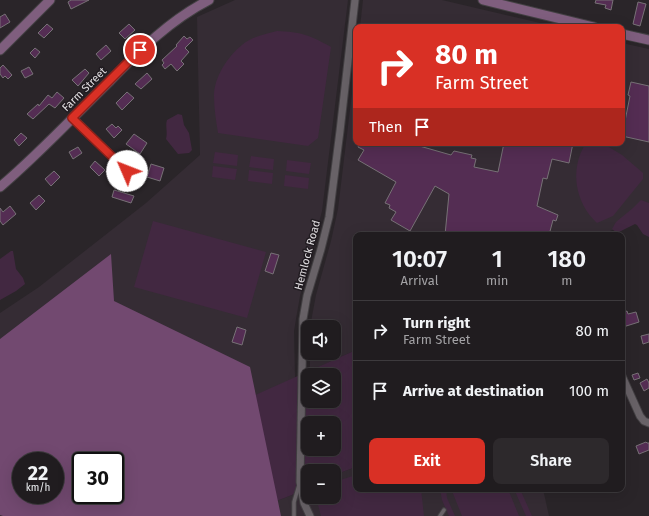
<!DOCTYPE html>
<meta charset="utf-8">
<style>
body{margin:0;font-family:"Fira Sans",sans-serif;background:#2d292c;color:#f1f3f6;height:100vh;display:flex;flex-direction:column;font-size:15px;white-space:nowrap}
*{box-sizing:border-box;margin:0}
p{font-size:13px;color:#a2a1a4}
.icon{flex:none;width:22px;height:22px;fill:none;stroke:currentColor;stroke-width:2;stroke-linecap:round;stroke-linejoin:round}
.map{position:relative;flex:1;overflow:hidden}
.sheet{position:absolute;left:353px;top:232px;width:272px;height:260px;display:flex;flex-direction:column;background:#201c1f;border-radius:8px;box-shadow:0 4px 16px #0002,0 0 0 1px #3d3a3d}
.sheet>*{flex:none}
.hud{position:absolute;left:353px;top:24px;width:272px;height:122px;border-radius:8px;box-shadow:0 4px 16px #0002,0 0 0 1px #3d3a3d;background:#d93025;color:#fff;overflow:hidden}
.buttons{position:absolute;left:301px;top:320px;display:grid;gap:8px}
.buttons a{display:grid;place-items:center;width:40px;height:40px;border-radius:8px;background:#201c1f;box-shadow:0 4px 16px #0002,0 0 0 1px #3d3a3d;font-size:20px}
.speed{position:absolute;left:12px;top:452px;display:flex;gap:8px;font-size:20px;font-weight:700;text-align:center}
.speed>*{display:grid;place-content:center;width:52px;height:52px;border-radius:50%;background:#201c1f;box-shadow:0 4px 16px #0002,0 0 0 1px #3d3a3d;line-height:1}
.speed small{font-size:10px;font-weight:400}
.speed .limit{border:2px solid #111;border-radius:6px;background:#fff;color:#111}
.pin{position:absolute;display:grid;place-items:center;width:34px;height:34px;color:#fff;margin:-17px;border:2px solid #fff;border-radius:50%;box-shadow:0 1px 4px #0007}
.me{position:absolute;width:44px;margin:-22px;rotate:314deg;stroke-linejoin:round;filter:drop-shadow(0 0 3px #0008)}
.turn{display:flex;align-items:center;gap:14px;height:84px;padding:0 16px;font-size:18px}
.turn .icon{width:52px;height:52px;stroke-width:2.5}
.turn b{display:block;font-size:28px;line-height:34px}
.then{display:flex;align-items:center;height:38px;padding:0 16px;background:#0003;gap:8px;font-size:15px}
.eta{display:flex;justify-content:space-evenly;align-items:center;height:68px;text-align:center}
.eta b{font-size:24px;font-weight:600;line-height:28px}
.action{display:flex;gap:8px;margin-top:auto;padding:8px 16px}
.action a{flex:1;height:46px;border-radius:8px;background:#d93025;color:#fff;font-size:16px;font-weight:600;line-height:46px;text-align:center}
.action a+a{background:#2d292c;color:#f1f3f6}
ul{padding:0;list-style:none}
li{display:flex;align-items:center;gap:12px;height:60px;padding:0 16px;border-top:1px solid #3d3a3d}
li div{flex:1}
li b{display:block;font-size:15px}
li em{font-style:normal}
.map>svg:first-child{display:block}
.built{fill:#352c34}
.green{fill:#422841;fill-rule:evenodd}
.forest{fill:#724970;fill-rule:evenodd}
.building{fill:#542d53;stroke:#777176}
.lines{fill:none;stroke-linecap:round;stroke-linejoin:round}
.lane-casing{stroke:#434043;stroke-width:5.5}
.street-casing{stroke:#434043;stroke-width:9}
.secondary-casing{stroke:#434043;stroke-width:11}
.lane{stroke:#686267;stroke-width:3.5}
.street{stroke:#686267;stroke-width:7}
.secondary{stroke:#7f5e7e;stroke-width:9}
.route-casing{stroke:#8d1f18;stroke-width:10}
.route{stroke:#d93025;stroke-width:7}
.labels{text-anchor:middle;stroke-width:3;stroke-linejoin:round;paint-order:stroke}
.street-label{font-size:11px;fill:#e0dde0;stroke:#201b20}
</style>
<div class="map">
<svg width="649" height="516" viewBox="0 0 649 516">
<rect width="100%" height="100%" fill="#2a2529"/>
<g class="built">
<polygon points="235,0 348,0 322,211 300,296 296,319 294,331 295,378 224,409 81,461 21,461 2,492 55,516 0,516 0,313 39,287 146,203 200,155 197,17"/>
<polygon points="363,0 442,0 557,27 360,27"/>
<polygon points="622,43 649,49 649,214 601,235 356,235 356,350 310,371 310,353 334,353 334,327 310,327 316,295 331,241 338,209 356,60 356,143 622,143"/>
<polygon points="356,467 356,489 543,489 549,516 238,516 292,495 308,485 308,497 334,497 334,475"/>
</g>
<g class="green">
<path d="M277,31C301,32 310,35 331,47L318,138L308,146L218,133C216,121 214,108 214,96C214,77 228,56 242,45C251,37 265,34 277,31Z"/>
<path d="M178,114L182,115L184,125L189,133L192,150L189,153L178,154L166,139C168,132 165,126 167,120Z"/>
<path d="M586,143H602L622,155L643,173V179L613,216L597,223C575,203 569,169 586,143Z"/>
<polygon points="215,152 238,155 237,166 213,163"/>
<polygon points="251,156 274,159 273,170 249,167"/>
<polygon points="287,160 311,163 309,174 286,171"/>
<polygon points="213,166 237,169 235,180 212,177"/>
<polygon points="249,170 273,173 272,184 248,181"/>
<polygon points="285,175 309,178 308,189 284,186"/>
<polygon points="641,200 649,203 649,237 643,234 637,225 635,224 617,233 612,229 616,222 633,208"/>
<polygon points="153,221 266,252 247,318 134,287"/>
<polygon points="11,251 13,251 16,269 23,278 25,284 16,291 0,300 0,259"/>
<path d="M356,350V467L334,475V471H308V485L292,495L238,516H55L2,492L21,495H115V461L224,409ZM308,375H334V401H308ZM308,423H334V449H308Z"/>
<polygon points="356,475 356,489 421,489 424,516 321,516 316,497 334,497 334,482"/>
<polygon points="440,489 446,489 447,498 455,516 449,516 442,500"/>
<polygon points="456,489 508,489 519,516 462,516 452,491"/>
<polygon points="514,489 520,489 532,516 526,516"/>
</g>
<path class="forest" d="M111,254L114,301L250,367L281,516H3L0,515V339ZM21,461H55V495H21ZM81,461H115V495H81Z"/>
<g class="building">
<polygon points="71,0 89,0 71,9 68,2"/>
<polygon points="596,0 613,0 611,10 605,8 606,5 595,3"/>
<polygon points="638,2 646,4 640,26 633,24"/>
<polygon points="5,14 10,22 0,28 0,17"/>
<polygon points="47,24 53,29 44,38 38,33"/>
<polygon points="129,24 135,30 125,39 119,33"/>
<polygon points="184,36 187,39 190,37 193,40 185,48 189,52 181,61 184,64 177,71 171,64 165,69 162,65 164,63 162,60 177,46 176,45"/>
<polygon points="106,45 111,51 101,60 96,54"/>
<polygon points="35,48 40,52 35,58 30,53"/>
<polygon points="3,65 12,75 8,79 5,76 3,78 0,74 0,68"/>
<polygon points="29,67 33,74 25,78 21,71"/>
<polygon points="85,69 89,73 78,86 72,80"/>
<polygon points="147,73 152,79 141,89 135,84"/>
<polygon points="631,82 649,86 649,142 622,136 630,96 628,95"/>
<polygon points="57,92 64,98 55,108 49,104 33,119 27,114 38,104 39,106 48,95 52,98"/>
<polygon points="127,92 134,98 122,110 116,103"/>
<polygon points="112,124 116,128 118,126 122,130 114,138 106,129"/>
<polygon points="21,133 27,138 19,146 14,140"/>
<polygon points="134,134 147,143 140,154 126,144"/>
<polygon points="360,143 409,143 451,155 454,151 472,155 471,158 476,159 474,167 498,172 504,143 573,143 569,163 552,159 547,179 543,178 537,206 558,215 556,221 553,220 549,235 445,235 449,194 435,186 410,231 391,220 396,212 389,208 390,205 385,203 396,182 358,160 364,150 358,147"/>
<polygon points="78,147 82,153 73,159 69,152"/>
<polygon points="95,161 105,170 99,176 90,167"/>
<polygon points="151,164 164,168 160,181 147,177"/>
<polygon points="54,171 60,177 51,186 45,179"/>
<polygon points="114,190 134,196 131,203 112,197"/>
<polygon points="39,195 45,201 36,210 30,203"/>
<polygon points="10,206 16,214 3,225 0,221 0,208 3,212"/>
<polygon points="271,253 279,255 273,274 265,271"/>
<polygon points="627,311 628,314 636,312 639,322 623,327 622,313"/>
<polygon points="237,327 246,330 242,345 232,342"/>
<polygon points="649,334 649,342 643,344 641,336"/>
<polygon points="638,373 640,378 634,380 632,375"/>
<polygon points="647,379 649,383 649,388 644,391 640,383"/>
<polygon points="646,442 647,443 649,443 649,450 639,454 636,446"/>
</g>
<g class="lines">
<g class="lane-casing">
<g id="lane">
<polyline points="622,62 622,67"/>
<polyline points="294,516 294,502 299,485"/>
<polyline points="440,516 444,510"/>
</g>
</g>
<g class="street-casing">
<g id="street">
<polyline points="73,118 127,171"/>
<polyline points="622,376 640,416 644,421 649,423"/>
<polyline points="310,516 304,503 300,482 303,319 307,296 321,249 329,217 340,131 355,0"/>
</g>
</g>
<g class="secondary-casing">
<g id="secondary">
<polyline points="483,0 594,27"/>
<polyline points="622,34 649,40"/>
<polyline points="0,50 50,0"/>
<path d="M0,187C39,154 74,116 110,81C140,50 170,20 209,0"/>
</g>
</g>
<use href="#lane" class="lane"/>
<use href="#street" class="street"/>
<use href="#secondary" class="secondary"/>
</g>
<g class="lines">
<g class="route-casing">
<polyline id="route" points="127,171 72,118 140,50"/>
</g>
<use href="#route" class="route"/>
</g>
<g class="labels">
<g class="street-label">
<text transform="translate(84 89) rotate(-45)" y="4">Farm Street</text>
<text transform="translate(307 255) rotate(-75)" y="4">Hemlock Road</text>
</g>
</g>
</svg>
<div class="buttons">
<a><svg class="icon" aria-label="sound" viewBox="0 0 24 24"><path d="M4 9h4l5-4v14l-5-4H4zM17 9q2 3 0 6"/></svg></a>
<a><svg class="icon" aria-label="layers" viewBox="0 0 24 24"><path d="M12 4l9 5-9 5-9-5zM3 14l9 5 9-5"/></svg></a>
<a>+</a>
<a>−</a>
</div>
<div class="speed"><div>22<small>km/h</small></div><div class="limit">30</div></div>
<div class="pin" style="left:140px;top:50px;background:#d93025"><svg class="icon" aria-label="arrive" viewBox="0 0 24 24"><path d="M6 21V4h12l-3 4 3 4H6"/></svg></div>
<svg class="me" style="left:127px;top:171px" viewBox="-20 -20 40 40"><circle r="19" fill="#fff"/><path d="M0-13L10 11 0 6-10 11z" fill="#d93025"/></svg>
<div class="hud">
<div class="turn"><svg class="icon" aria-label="right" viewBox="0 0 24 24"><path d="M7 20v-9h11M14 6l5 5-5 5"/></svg><div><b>80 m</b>Farm Street</div></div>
<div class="then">Then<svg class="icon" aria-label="arrive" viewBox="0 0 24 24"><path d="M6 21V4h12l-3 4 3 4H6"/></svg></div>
</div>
<section class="sheet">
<div class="eta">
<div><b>10:07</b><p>Arrival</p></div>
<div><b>1</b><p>min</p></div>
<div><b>180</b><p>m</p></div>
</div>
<ul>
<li><svg class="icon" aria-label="right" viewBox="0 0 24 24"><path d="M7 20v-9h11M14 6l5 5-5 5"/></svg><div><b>Turn right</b><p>Farm Street</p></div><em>80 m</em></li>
<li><svg class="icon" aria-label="arrive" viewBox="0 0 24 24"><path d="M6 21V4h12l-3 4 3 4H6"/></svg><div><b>Arrive at destination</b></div><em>100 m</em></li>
</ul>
<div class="action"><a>Exit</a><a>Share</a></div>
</section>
</div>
